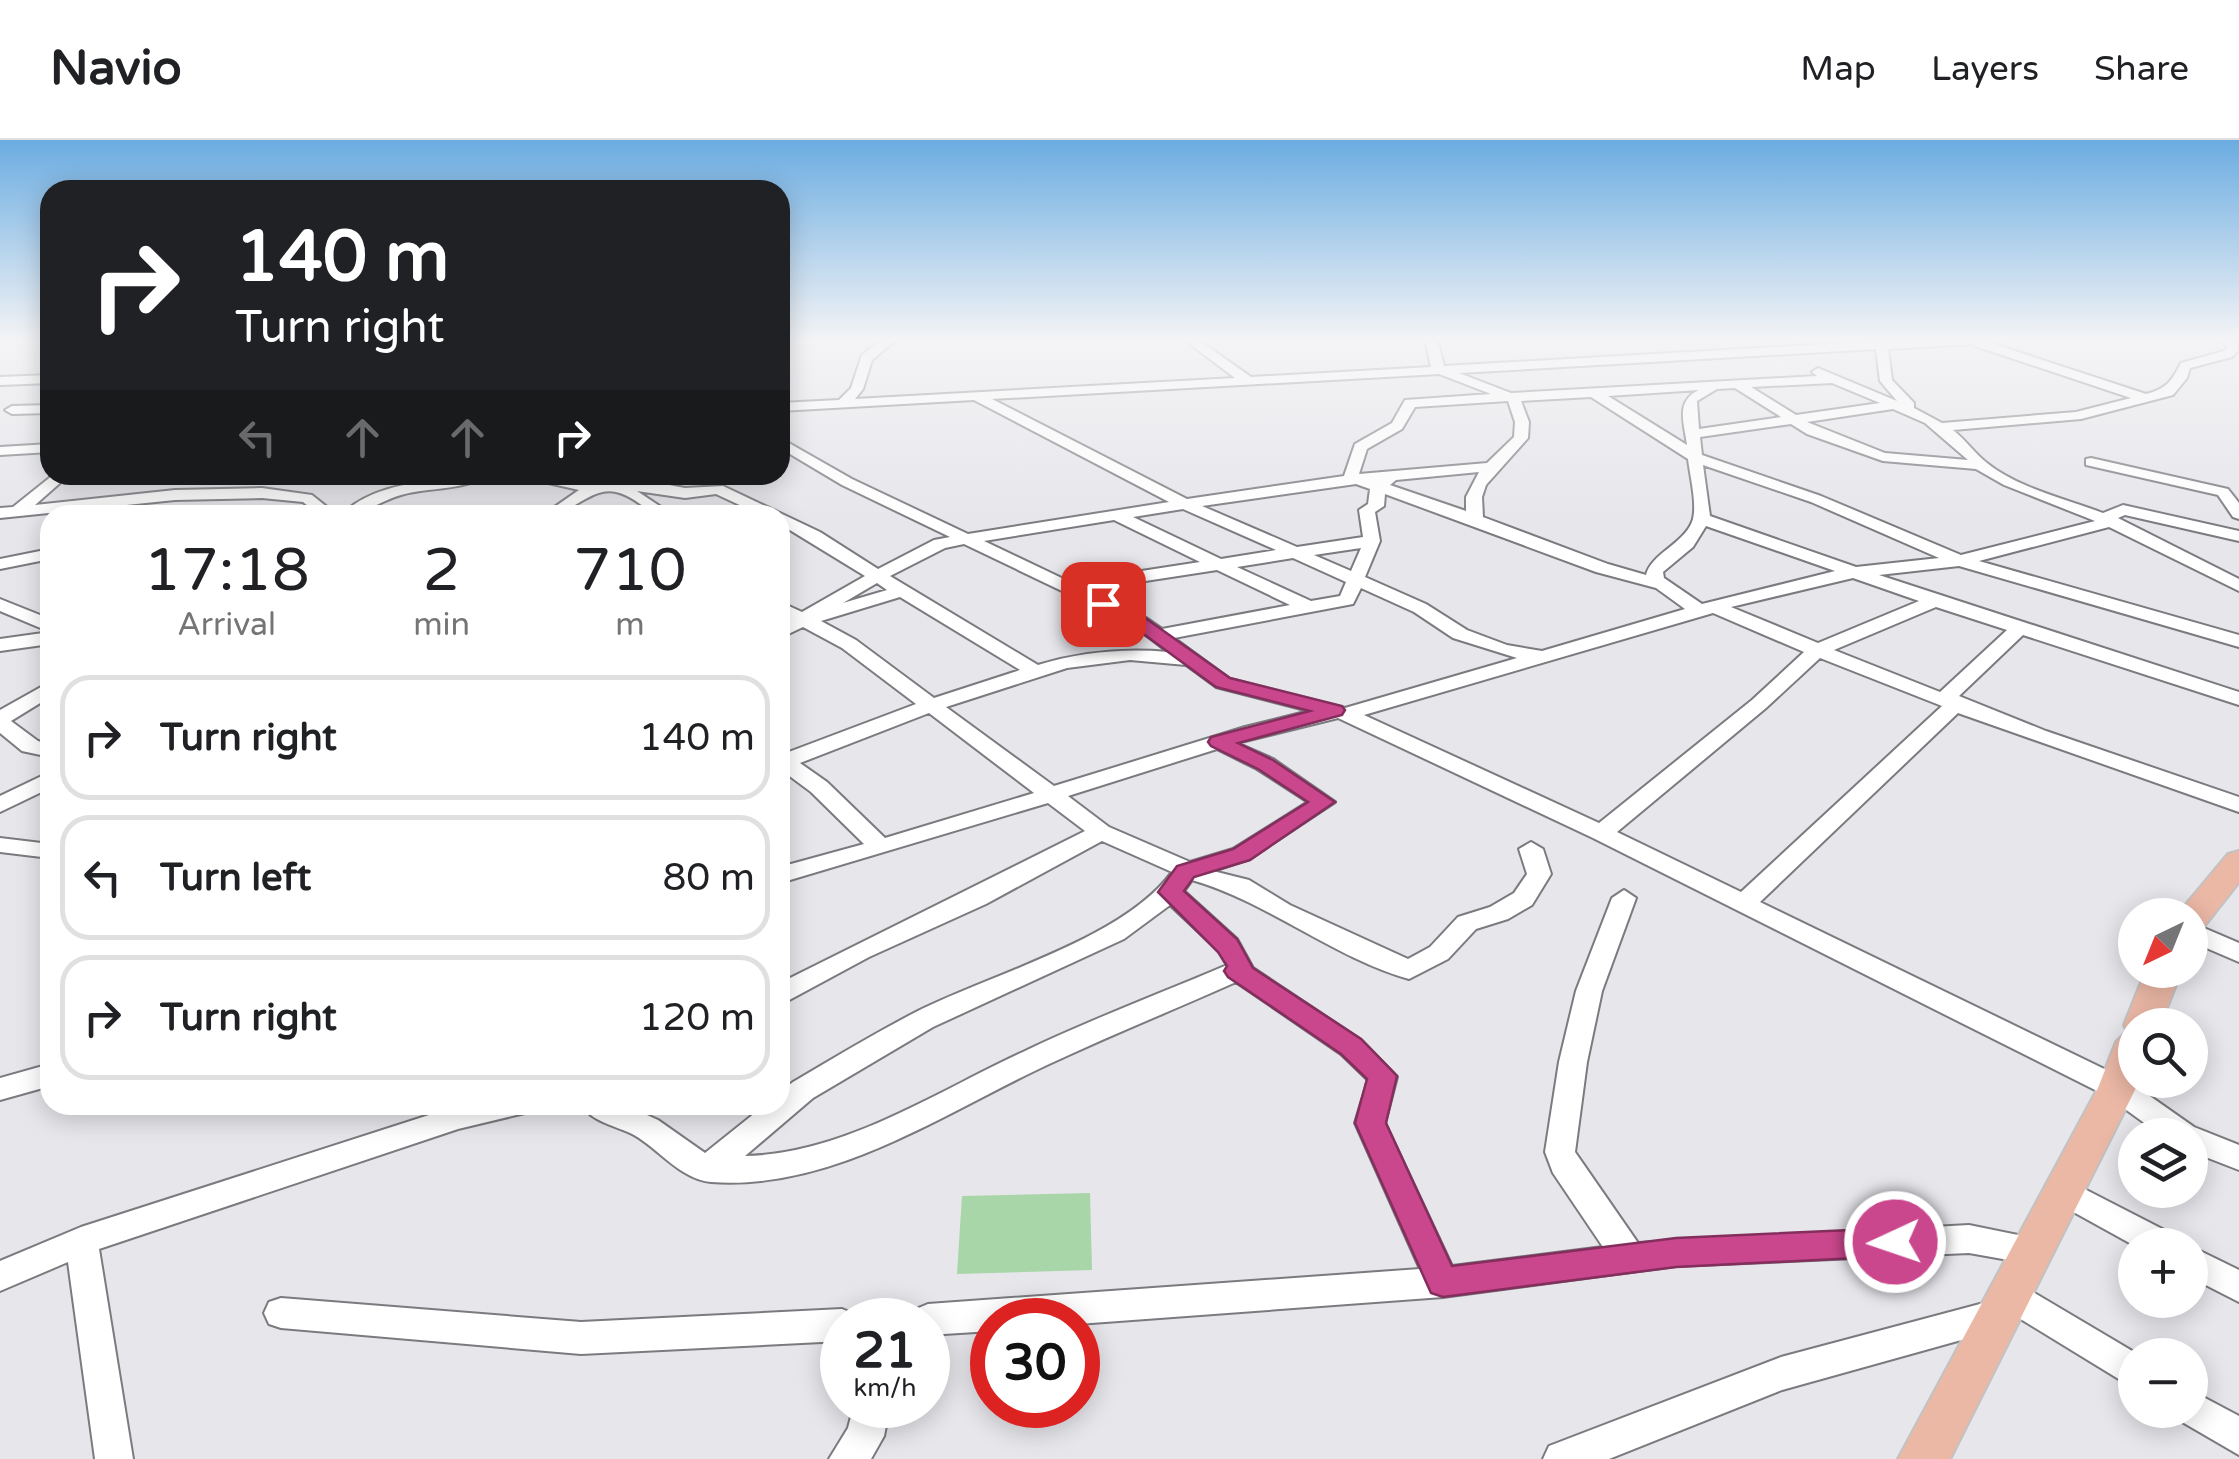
<!DOCTYPE html>
<meta charset="utf-8">
<style>
body{margin:0;font-family:"Varela Round",sans-serif;background:#f2f2f2;color:#202124;height:100vh;display:flex;flex-direction:column;font-size:38px;white-space:nowrap}
*{box-sizing:border-box;margin:0}
p{font-size:32px;color:#757577}
.icon{flex:none;width:55px;height:55px;fill:none;stroke:currentColor;stroke-width:2;stroke-linecap:round;stroke-linejoin:round}
.map{position:relative;flex:1;overflow:hidden}
.sheet{position:absolute;left:40px;top:365px;width:750px;height:610px;display:flex;flex-direction:column;background:#fff;border-radius:30px;box-shadow:0 5px 25px #0003}
.sheet>*{flex:none}
.banner{position:absolute;left:40px;top:40px;width:750px;height:305px;border-radius:30px;box-shadow:0 5px 25px #0003;background:#202124;color:#fff;overflow:hidden}
.needle{width:65px;rotate:223deg}
.controls{position:absolute;left:2118px;top:758px;display:grid;gap:20px}
.controls a{display:grid;place-items:center;width:90px;height:90px;border-radius:50%;background:#fff;box-shadow:0 5px 25px #0003;font-size:50px}
.speed{position:absolute;left:820px;top:1158px;display:flex;gap:20px;font-size:50px;font-weight:700;text-align:center}
.speed>*{display:grid;place-content:center;width:130px;height:130px;border-radius:50%;background:#fff;box-shadow:0 5px 25px #0003;line-height:1}
.speed small{font-size:25px;font-weight:400}
.speed .limit{border:15px solid #d22;background:#fff;color:#111}
.pin{position:absolute;display:grid;place-items:center;width:85px;height:85px;color:#fff;margin:-42px;border-radius:20px;box-shadow:0 5px 15px #0006}
.me{position:absolute;width:110px;margin:-55px;rotate:267deg;stroke-linejoin:round;filter:drop-shadow(0 0 8px #0008)}
.turn{display:flex;align-items:center;gap:35px;height:210px;padding:0 30px;font-size:45px}
.turn .icon{width:130px;height:130px;stroke-width:2.5}
.turn b{display:block;font-size:70px;line-height:85px}
.lanes{display:flex;align-items:center;height:95px;padding:0 30px;background:#0003;justify-content:center;gap:50px;direction:ltr}
.lanes .off{opacity:.35}
.eta{display:flex;justify-content:space-evenly;align-items:center;height:170px;text-align:center}
.eta b{font-size:60px;font-weight:600;line-height:70px}
ul{padding:0;list-style:none}
li{display:flex;align-items:center;gap:30px;height:125px;margin:0 20px 15px;padding:0 10px;border:5px solid #e0e0e0;border-radius:30px}
li div{flex:1}
li b{display:block;font-size:38px}
li em{font-style:normal}
header{display:flex;align-items:center;gap:60px;box-sizing:border-box;height:140px;padding:0 50px;background:#fff;border-bottom:2px solid #e0e0e0}
header strong{font-size:48px}
nav{display:flex;gap:55px;margin-inline-start:auto;font-size:35px}
.map>svg:first-child{display:block}
.green{fill:#a8d6a8}
.lines{fill:none;stroke-linecap:round;stroke-linejoin:round}
.minor-casing{stroke:#7a7b7f;stroke-width:4}
.major-casing{stroke:#c2c2c2;stroke-width:4}
.minor{fill:#fff;fill-rule:evenodd}
.major{fill:#ecb8a6;fill-rule:evenodd}
.route{fill:#ca478d;stroke:#832e5c;stroke-width:2.5}
</style>
<header>
<strong>Navio</strong>
<nav><a>Map</a><a>Layers</a><a>Share</a></nav>
</header>
<div class="map">
<svg width="2239" height="1319" viewBox="0 0 2239 1319">
<rect width="100%" height="100%" fill="#e6e6eb"/>
<polygon class="green" points="1090,1053 1092,1130 957,1134 962,1056"/>
<g class="lines">
<g class="minor-casing">
<g id="minor">
<path d="M883,199H897L872,220L863,249L855,259L1235,238L1183,199H1197L1251,237L1431,227L1425,199H1437L1444,226L1881,201L2003,199L1991,203L2146,254C2166,249 2172,241 2181,223L2224,211L2228,207L2220,199H2233L2239,210L2232,217L2190,228L2187,238L2173,255L2081,279L1953,290C1966,300 1974,313 1987,323C2018,348 2066,359 2103,373L2123,365L2239,391V401L2125,375L2118,378L2239,439V451L2109,387L1979,421L2239,495V507L1959,426L1879,435L2239,552V565L2023,495L1959,556L2046,591L2239,657V672L1958,573L1760,762L2127,940L2194,987L2239,1005V1030L2190,1011V995H2161L2107,956L1593,698L1338,578L1237,603L1273,619L1335,662L1249,719L1213,731L1249,740L1290,765L1408,819L1430,807L1458,777L1490,767L1514,753L1527,734L1519,709L1531,702L1543,709L1551,734L1532,765L1508,779L1476,789L1448,819L1409,839C1332,817 1268,762 1192,740L1184,751L1237,799L1253,828L1361,900L1397,937L1385,983L1452,1126L1603,1107L1553,1033L1545,1012L1559,922L1576,851L1612,758L1624,750L1636,758L1602,851L1587,922L1575,1012L1638,1103L1969,1085L2043,1100L2047,1110L2043,1120L2031,1124L1969,1113L1676,1126L1443,1157L1078,1184V1180H992V1191L928,1195V1180H911L916,1169L928,1164L1420,1129L1355,983L1368,940L1341,914L1236,842C1173,870 1109,896 1047,925C942,974 832,1051 711,1042C680,1039 659,1009 634,995C617,986 591,982 582,965H625L658,980L705,1013L765,965H780V952L793,942C832,919 872,895 912,874C987,835 1123,800 1172,732L1102,701L986,764L869,817L780,865V843L1085,691L1048,663L780,743V727L864,704L811,652L780,629V612L786,613L916,564L842,508L803,487L780,498V484L789,479L780,474V462L802,472L865,436L780,384V375H761L716,354L685,358L637,351L673,375C644,375 639,357 616,352C591,346 573,375 543,375L579,350L513,335C534,335 583,345 599,339L606,343L648,341L685,348L723,346L820,392L878,429L934,400L950,397L842,345L780,308V298L852,339L968,394L1169,362L974,260L780,271V263L839,260L851,248L862,215ZM1974,204L1975,206L2131,258L2076,272L1942,283L1914,268V263L1892,240L1888,209ZM1876,209L1880,241L1897,261L1818,228L1812,232L1817,236L1511,253L1459,233ZM1439,234L1491,254L1405,260L1392,283L1355,304L1344,336L1187,359L992,259ZM1832,243L1880,263L1796,275L1751,247ZM1735,248L1781,277L1699,289L1697,261L1717,249ZM1699,250C1675,261 1684,282 1687,305L1608,256ZM1591,257L1688,319C1690,336 1698,367 1692,382C1683,404 1651,414 1646,435L1608,424L1483,377L1482,357L1486,345L1528,298L1529,282L1521,261ZM1508,261L1515,282L1514,297L1487,323L1359,334L1367,309L1402,289L1415,267ZM1893,269L1925,283L1968,320L1885,313L1807,282ZM1791,284L1807,294L1883,321L1976,329L2004,345L2095,381L1961,415L1821,356L1702,315L1700,297ZM1703,325L1811,362L1939,418L1856,427L1710,376ZM1479,332L1466,357V371L1390,345L1396,340ZM1356,344L1370,349L1368,364L1359,370L1363,397L1297,407L1202,366ZM1385,354L1596,432L1656,448L1685,469L1542,511L1507,505L1467,490L1426,464L1365,437L1380,401L1375,372L1384,366ZM1183,369L1276,410L1221,419L1133,377ZM1114,380L1200,422L1070,442L984,401ZM1706,386L1835,431L1702,464L1664,438L1663,432L1693,407ZM964,404L1131,484L1168,512C1124,508 1081,512 1038,525L890,436L945,408ZM1361,408L1351,431L1314,415ZM1293,418L1346,442L1340,456L1311,461L1237,427ZM1217,430L1290,465L1162,489L1143,476L1087,450ZM1853,438L1919,461L1818,503L1731,467ZM877,443L887,450L843,463ZM1361,448L1414,472L1453,498L1517,518L1345,568L1230,539L1174,498L1353,464ZM900,457L1020,530L934,558L856,500L821,481ZM1936,467L2007,490L1940,552L1834,510ZM1713,473L1804,512L1752,560L1599,683L1364,575ZM1820,518L1942,566L1741,752L1617,692L1766,568ZM1130,520L1186,525L1216,547L1309,571L1245,587L1054,646L946,567L1067,528ZM929,573L1034,653L885,698L827,642L800,623ZM1217,609L1257,629L1308,662L1233,709L1190,722L1109,687L1068,656ZM1170,765L1219,811L1227,825C1159,854 1089,880 1023,912C936,952 844,1014 745,1016L813,958L933,887L1124,799Z"/>
<polygon points="50,235 50,243 0,245 0,237"/>
<polygon points="50,265 50,273 12,274 5,270 12,266"/>
<polygon points="50,304 50,312 0,315 0,307"/>
<polygon points="2091,318 2228,349 2239,363 2239,379 2233,377 2218,355 2086,325 2086,319"/>
<polygon points="53,335 69,335 35,365 175,350 262,348 312,355 337,375 319,375 303,362 262,358 175,360 0,378 0,368 13,367"/>
<path d="M462,335H487C464,351 428,347 401,355C379,361 365,375 341,375C373,344 420,343 462,335Z"/>
<polygon points="50,409 50,419 0,429 0,419"/>
<polygon points="0,459 50,479 50,492 0,471"/>
<polygon points="50,492 50,504 0,511 0,499"/>
<polygon points="50,542 50,557 11,581 38,601 50,605 50,617 22,611 0,593 0,570"/>
<polygon points="50,632 50,648 0,672 0,656"/>
<polygon points="0,698 50,704 50,718 0,712"/>
<polygon points="2190,782 2239,803 2239,822 2190,801"/>
<polygon points="50,924 50,946 0,960 0,938"/>
<polygon points="530,965 525,973 458,989 99,1109 133,1319 95,1319 68,1122 0,1151 0,1121 81,1087 457,966"/>
<polygon points="2061,1037 2174,1095 2178,1105 2135,1106 2050,1059 2045,1050 2050,1041"/>
<polygon points="2190,1106 2239,1130 2239,1162 2190,1137"/>
<polygon points="2009,1138 2139,1215 2135,1215 2135,1249 2014,1175 2009,1186 1997,1190 1782,1250 1609,1319 1543,1319 1549,1306 1781,1217 1995,1160 1992,1153 1997,1142"/>
<polygon points="281,1158 581,1182 842,1169 854,1174 857,1180 842,1180 842,1201 581,1214 281,1188 269,1184 264,1173 269,1162"/>
<polygon points="2190,1250 2239,1276 2239,1315 2177,1279 2173,1270 2190,1270"/>
<polygon points="854,1265 890,1265 884,1296 871,1319 829,1319 848,1288"/>
</g>
</g>
<g class="major-casing">
<g id="major">
<polygon points="2239,711 2239,742 2202,789 2190,792 2190,775 2177,775 2228,714"/>
<polygon points="2146,830 2182,830 2160,885 2135,885 2135,940 2139,940 2136,948 1950,1319 1898,1319 2098,948 2116,902 2127,891 2124,885"/>
</g>
</g>
<use href="#minor" class="minor"/>
<use href="#major" class="major"/>
</g>
<linearGradient id="sky" x2="0" y2="1"><stop stop-color="#6bace1"/><stop offset="0.52" stop-color="#f4f4f6"/><stop offset="1" stop-color="#f4f4f6" stop-opacity="0"/></linearGradient>
<rect width="2239" height="384" fill="url(#sky)"/>
<polygon class="route" points="1103,458 1144,477 1230,538 1342,566 1345,570 1342,575 1238,603 1273,620 1335,662 1250,720 1194,737 1184,751 1237,799 1253,828 1361,899 1397,936 1386,983 1452,1126 1676,1098 1895,1088 1907,1092 1912,1102 1907,1112 1895,1116 1676,1127 1443,1157 1431,1153 1355,983 1367,939 1341,914 1228,837 1224,831 1227,826 1218,812 1158,752 1177,726 1233,709 1308,662 1258,629 1211,606 1208,602 1211,597 1310,571 1216,547 1130,484 1096,468 1094,464"/>
</svg>
<div class="controls">
<a><svg class="needle" viewBox="-14 -14 28 28"><path d="M0-13l5 13h-10z" fill="#e53935"/><path d="M0 13l5-13h-10z" fill="#757577"/></svg></a>
<a><svg class="icon" aria-label="search" viewBox="0 0 24 24"><circle cx="10" cy="10" r="6"/><path d="M15 15l6 6"/></svg></a>
<a><svg class="icon" aria-label="layers" viewBox="0 0 24 24"><path d="M12 4l9 5-9 5-9-5zM3 14l9 5 9-5"/></svg></a>
<a>+</a>
<a>−</a>
</div>
<div class="speed"><div>21<small>km/h</small></div><div class="limit">30</div></div>
<div class="pin" style="left:1103px;top:464px;background:#d93025"><svg class="icon" aria-label="arrive" viewBox="0 0 24 24"><path d="M6 21V4h12l-3 4 3 4H6"/></svg></div>
<svg class="me" style="left:1895px;top:1102px" viewBox="-20 -20 40 40"><circle r="17" fill="#ca478d" stroke="#fff" stroke-width="3"/><path d="M0-11L8 9 0 5-8 9z" fill="#fff"/></svg>
<div class="banner">
<div class="turn"><svg class="icon" aria-label="right" viewBox="0 0 24 24"><path d="M7 20v-9h11M14 6l5 5-5 5"/></svg><div><b>140 m</b>Turn right</div></div>
<div class="lanes"><svg class="icon off" aria-label="left" viewBox="0 0 24 24"><path d="M17 20v-9H6M10 6l-5 5 5 5"/></svg><svg class="icon off" aria-label="ahead" viewBox="0 0 24 24"><path d="M12 20V5M6 11l6-6 6 6"/></svg><svg class="icon off" aria-label="ahead" viewBox="0 0 24 24"><path d="M12 20V5M6 11l6-6 6 6"/></svg><svg class="icon" aria-label="right" viewBox="0 0 24 24"><path d="M7 20v-9h11M14 6l5 5-5 5"/></svg></div>
</div>
<section class="sheet">
<div class="eta">
<div><b>17:18</b><p>Arrival</p></div>
<div><b>2</b><p>min</p></div>
<div><b>710</b><p>m</p></div>
</div>
<ul>
<li><svg class="icon" aria-label="right" viewBox="0 0 24 24"><path d="M7 20v-9h11M14 6l5 5-5 5"/></svg><div><b>Turn right</b></div><em>140 m</em></li>
<li><svg class="icon" aria-label="left" viewBox="0 0 24 24"><path d="M17 20v-9H6M10 6l-5 5 5 5"/></svg><div><b>Turn left</b></div><em>80 m</em></li>
<li><svg class="icon" aria-label="right" viewBox="0 0 24 24"><path d="M7 20v-9h11M14 6l5 5-5 5"/></svg><div><b>Turn right</b></div><em>120 m</em></li>
</ul>
</section>
</div>
